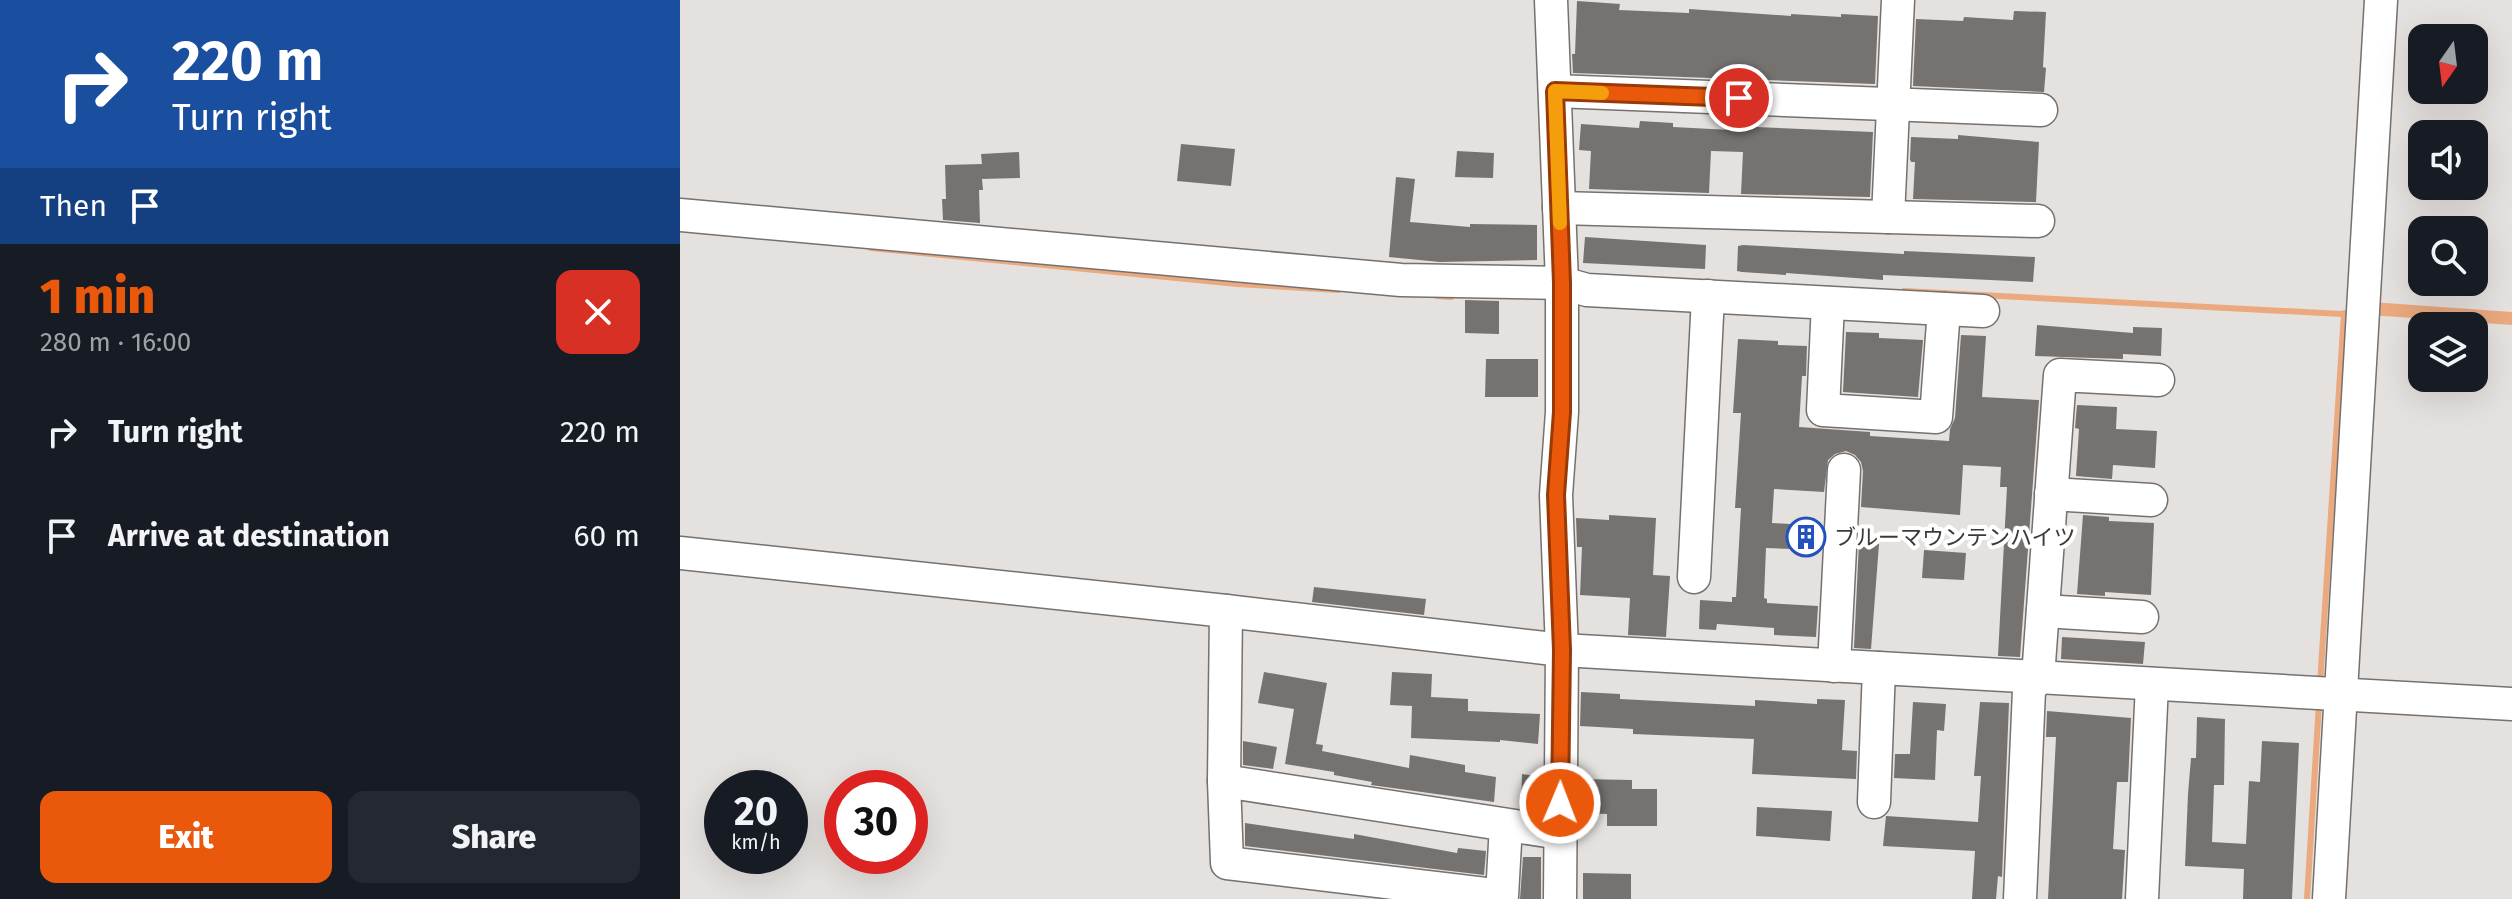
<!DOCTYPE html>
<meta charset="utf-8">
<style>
body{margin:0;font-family:"Fira Sans","Noto Sans JP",sans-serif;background:#242831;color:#f1f3f6;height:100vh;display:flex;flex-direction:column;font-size:30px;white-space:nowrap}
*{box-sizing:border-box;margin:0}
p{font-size:26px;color:#9ea1a6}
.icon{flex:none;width:44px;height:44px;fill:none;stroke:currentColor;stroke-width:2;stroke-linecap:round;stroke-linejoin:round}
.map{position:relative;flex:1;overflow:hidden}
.panel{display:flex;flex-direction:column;background:#171b24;width:680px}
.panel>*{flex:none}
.banner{background:#1a4fa0;color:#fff;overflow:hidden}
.needle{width:52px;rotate:194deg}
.buttons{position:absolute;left:1728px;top:24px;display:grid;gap:16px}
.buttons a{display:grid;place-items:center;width:80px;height:80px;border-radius:16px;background:#171b24;box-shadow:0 8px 32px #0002;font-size:40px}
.speed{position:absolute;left:24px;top:770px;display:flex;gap:16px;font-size:40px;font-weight:700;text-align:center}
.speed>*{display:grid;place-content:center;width:104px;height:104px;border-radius:50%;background:#171b24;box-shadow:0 8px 32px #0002;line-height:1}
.speed small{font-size:20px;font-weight:400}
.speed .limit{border:12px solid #d22;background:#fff;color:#111}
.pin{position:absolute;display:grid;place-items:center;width:68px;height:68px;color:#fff;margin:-34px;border:4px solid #fff;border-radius:50%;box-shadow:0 2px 8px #0007}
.me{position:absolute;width:88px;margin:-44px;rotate:1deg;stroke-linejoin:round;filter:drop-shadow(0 0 6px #0008)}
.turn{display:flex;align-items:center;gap:28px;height:168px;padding:0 40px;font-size:36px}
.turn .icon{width:104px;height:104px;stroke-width:2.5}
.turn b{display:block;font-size:56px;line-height:68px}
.then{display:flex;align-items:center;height:76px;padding:0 40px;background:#0003;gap:16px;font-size:30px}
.round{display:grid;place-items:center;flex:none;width:84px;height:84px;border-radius:16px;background:#242831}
.overview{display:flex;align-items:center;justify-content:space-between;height:136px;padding:0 40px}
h1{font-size:48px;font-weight:800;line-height:60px;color:#ea580c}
.cta{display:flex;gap:16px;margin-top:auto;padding:16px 40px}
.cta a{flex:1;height:92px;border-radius:16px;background:#ea580c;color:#fff;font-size:32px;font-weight:800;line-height:92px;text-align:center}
.cta a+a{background:#242831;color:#f1f3f6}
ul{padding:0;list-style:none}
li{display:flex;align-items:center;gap:24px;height:104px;padding:0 40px}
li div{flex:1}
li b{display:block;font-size:30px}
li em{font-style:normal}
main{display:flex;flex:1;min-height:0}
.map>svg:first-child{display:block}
.water{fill:#eaa97e}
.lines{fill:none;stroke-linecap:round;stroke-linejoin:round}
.stream{stroke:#eaa97e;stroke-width:6}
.building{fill:#767270}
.minor-casing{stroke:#75716f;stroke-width:35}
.minor{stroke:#fff;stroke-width:32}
.route-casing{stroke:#983908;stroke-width:20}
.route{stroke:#ea580c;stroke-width:14}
.slow{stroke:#f59e0b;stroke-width:14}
.labels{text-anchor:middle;stroke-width:8;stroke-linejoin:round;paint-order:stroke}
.poi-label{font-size:22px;fill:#3b3a39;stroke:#fff;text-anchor:start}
</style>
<main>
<section class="panel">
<div class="banner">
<div class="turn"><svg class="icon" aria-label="right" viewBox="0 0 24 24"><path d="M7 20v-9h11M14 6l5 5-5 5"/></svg><div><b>220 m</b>Turn right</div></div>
<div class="then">Then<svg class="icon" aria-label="arrive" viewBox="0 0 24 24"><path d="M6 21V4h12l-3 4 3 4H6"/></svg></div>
</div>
<div class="overview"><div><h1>1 min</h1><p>280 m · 16:00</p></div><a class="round" style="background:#d93025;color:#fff"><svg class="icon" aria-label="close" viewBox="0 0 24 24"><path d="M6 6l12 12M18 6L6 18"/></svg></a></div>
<ul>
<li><svg class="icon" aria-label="right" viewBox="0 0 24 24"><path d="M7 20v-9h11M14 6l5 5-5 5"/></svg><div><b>Turn right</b></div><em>220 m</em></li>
<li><svg class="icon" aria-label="arrive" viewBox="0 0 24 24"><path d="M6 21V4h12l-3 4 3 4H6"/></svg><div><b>Arrive at destination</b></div><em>60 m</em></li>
</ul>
<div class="cta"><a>Exit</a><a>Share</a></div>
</section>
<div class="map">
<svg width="1832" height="899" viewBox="0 0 1832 899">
<rect width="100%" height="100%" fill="#e5e1de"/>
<polygon class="water" points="1691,302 1832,312 1832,325 1690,315"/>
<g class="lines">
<g class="stream">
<polyline points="191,248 557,284 658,290"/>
<polyline points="1224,291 1662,314"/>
<polyline points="757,296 771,297"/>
<polyline points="1640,684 1664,313"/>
<polyline points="1627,899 1639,703"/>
</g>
</g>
<g class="building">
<polygon points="897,1 940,4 939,10 1009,13 1009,9 1111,16 1111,14 1161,17 1161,14 1198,16 1195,84 893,73 892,54 895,54"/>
<polygon points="1334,11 1366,12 1363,67 1366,68 1364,92 1233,86 1236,19 1283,21 1284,17 1333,20"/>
<polygon points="960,121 993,123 993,127 1051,130 1052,126 1193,132 1190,197 1061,194 1063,152 1031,151 1029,193 909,189 911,151 899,150 901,124 959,128"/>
<polygon points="1278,135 1359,142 1356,202 1233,199 1235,162 1231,162 1230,159 1231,137 1278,139"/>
<polygon points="501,144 555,149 551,186 497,181"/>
<polygon points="777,151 814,153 813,178 775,177"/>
<polygon points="339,152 340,178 302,179 303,190 299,190 300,223 263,220 262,199 266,199 265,165 302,164 301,154"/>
<polygon points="716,177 735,179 730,222 790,227 790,224 857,225 857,260 760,262 709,257"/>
<polygon points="905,237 1026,245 1025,269 903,263"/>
<polygon points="1063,245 1224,254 1224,251 1355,257 1353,282 1203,275 1203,280 1106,273 1106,275 1062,272 1057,271 1058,246"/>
<polygon points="785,300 819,301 819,334 785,333"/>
<polygon points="1357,325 1453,333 1453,327 1482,328 1481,356 1443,354 1443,359 1355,356"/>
<polygon points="1166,332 1199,333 1199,338 1243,340 1238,397 1163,392"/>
<polygon points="1281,335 1306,336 1302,397 1359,400 1340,657 1318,656 1327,487 1320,487 1321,467 1283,465 1280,515 1181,507 1183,471 1181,462 1175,455 1166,451 1155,454 1148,460 1144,492 1094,489 1092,523 1142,526 1141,550 1086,548 1084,598 1087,599 1087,603 1138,606 1136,637 1094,635 1094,628 1037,624 1036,630 1019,629 1020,600 1052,602 1052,597 1056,597 1061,508 1055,508 1061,413 1053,413 1058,339 1098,341 1098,345 1127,346 1126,376 1122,376 1119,427 1190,432 1190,436 1269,441 1270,429 1275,418"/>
<polygon points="806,359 858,359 858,397 805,397"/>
<polygon points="1397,405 1437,407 1436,429 1477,431 1475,468 1433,465 1432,479 1396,476 1399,429 1395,428"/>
<polygon points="929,515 976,518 973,575 990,576 986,637 948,635 950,598 900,595 902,547 897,547 896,518 929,520"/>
<polygon points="1403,515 1429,517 1429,521 1474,523 1471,595 1425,592 1425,596 1397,594"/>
<polygon points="1179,542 1199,544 1191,649 1174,648"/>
<polygon points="1244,550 1286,553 1284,580 1242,578"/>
<polygon points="634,587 746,599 744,615 632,602"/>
<polygon points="1382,637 1465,642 1463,664 1381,659"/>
<polygon points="584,672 647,683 636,744 643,745 642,751 729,768 730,755 785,765 785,772 816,777 814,802 691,785 692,782 654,775 654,772 605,764 614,709 578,703"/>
<polygon points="712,672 752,674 751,697 788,699 788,711 860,714 858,744 820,740 820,742 731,738 732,706 710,705"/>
<polygon points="901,692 940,694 940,699 1075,706 1075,700 1137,704 1137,699 1165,700 1162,750 1177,751 1176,779 1072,774 1074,739 953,734 953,729 900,726"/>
<polygon points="1233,702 1266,704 1264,731 1257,730 1255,780 1214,778 1215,754 1230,754"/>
<polygon points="1300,702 1329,703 1322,877 1318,876 1316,899 1292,899 1295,851 1203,846 1206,816 1298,822 1301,776 1294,776"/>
<polygon points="1367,711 1451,718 1448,782 1437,782 1433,849 1445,850 1442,899 1368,899 1376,737 1366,737"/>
<polygon points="1517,717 1545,719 1544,785 1534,785 1532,842 1566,844 1569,781 1580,782 1582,741 1619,743 1612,899 1563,899 1564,869 1505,866 1508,794 1511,758 1516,758"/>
<polygon points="563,741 597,747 593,769 563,765"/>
<polygon points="842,774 860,777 854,810 841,808"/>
<polygon points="900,779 952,780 952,789 977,789 977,826 927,826 927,814 900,813"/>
<polygon points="1077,807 1152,811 1150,841 1076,836"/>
<polygon points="565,823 674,839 674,834 777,853 778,848 806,851 804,875 565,846"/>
<polygon points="843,857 861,857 861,899 840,899"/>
<polygon points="903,873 951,874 951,899 903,899"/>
</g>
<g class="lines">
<g class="minor-casing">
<g id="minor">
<polyline points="871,0 882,283 882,412 876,495 882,650 880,899"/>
<polyline points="875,91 1361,110"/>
<polyline points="879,208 1358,221"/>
<polyline points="0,215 721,280 882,283 907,290 1303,311"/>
<polyline points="1208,217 1218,0"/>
<polyline points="1148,303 1143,410 1256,417 1264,309"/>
<polyline points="1371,494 1471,500"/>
<polyline points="0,553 546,611 882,650 1832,704"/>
<polyline points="1014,577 1028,296"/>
<polyline points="1363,611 1462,617"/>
<polyline points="1154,666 1164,470"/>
<polyline points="544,781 546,611"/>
<polyline points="1194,802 1199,668"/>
<polyline points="826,825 822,896 547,863 544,781 880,833"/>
<polyline points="1340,899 1349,690 1358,677 1380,375 1478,380"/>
<polyline points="1462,899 1472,684"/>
<polyline points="1649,899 1701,0"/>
</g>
</g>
<use href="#minor" class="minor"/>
</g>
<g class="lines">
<g class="route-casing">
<polyline id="route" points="880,803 882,650 876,495 882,412 882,283 875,91 1059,98"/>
</g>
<use href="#route" class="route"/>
<polyline class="slow" points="880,223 875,91 922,93"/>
</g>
<defs>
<g id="building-ring" transform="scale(2)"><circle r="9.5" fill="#fff" stroke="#2351bf" stroke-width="1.5"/><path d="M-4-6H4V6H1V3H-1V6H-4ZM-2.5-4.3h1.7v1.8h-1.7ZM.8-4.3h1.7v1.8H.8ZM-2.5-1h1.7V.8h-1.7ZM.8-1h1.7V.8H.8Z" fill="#2351bf"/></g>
</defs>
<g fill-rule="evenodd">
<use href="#building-ring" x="1126" y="537"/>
</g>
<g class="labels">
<g class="poi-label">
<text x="1154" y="545">ブルーマウンテンハイツ</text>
</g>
</g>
</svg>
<div class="buttons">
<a><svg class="needle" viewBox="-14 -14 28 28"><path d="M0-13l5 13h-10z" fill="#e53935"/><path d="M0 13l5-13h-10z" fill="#9ea1a6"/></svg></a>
<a><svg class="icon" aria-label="sound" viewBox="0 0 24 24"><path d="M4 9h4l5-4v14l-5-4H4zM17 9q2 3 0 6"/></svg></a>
<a><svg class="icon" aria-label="search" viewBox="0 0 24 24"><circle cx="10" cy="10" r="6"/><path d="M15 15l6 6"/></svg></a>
<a><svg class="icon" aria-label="layers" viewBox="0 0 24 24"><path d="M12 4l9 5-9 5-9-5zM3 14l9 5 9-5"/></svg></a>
</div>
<div class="speed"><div>20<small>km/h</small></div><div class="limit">30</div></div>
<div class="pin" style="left:1059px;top:98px;background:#d93025"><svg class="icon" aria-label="arrive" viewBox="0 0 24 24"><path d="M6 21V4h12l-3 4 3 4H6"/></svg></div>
<svg class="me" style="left:880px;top:803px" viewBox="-20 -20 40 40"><circle r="17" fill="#ea580c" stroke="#fff" stroke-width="3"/><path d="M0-11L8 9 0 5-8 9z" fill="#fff"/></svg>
</div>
</main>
